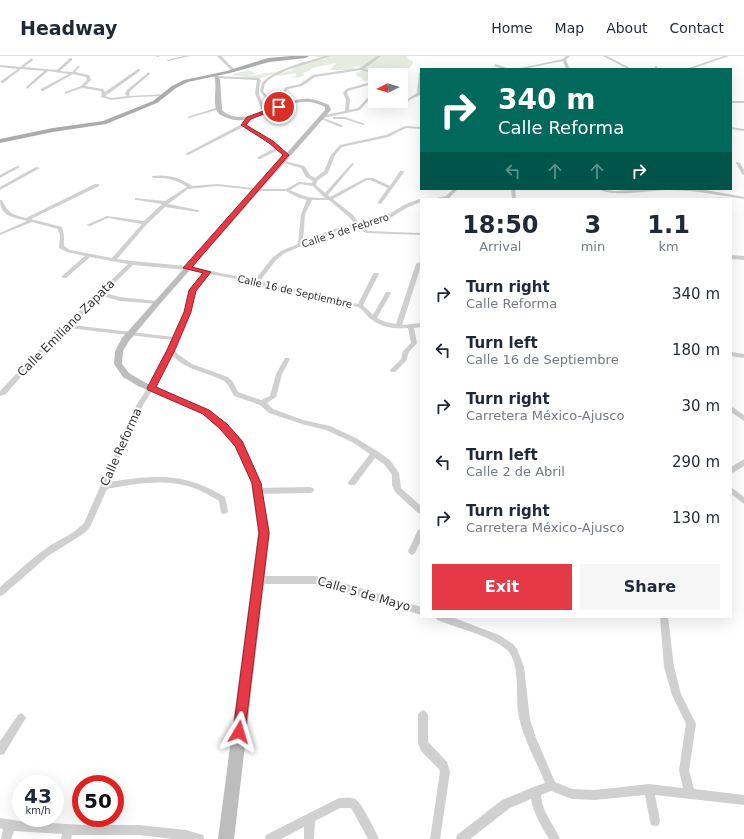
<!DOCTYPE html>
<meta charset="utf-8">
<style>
body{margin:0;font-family:"DejaVu Sans",sans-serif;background:#f6f6f7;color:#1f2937;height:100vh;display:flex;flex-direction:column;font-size:15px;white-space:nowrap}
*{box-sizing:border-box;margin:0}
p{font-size:13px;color:#747a83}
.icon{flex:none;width:22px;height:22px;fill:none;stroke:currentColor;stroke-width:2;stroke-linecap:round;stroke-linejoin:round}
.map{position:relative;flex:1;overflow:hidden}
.drawer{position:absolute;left:420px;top:142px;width:312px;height:420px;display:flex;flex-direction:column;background:#fff;border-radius:0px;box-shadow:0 4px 16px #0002}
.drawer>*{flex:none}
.top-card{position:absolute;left:420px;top:12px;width:312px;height:122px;border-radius:0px;box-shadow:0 4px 16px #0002;background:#00695c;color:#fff;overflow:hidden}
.needle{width:26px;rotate:265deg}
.buttons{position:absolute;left:368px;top:12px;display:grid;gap:8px}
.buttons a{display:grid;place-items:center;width:40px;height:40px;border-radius:0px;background:#fff;box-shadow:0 4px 16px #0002;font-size:20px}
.speed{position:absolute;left:12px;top:719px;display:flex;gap:8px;font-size:20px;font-weight:700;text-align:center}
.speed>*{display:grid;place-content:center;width:52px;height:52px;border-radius:50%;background:#fff;box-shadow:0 4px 16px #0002;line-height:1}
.speed small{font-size:10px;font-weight:400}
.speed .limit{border:6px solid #d22;background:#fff;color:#111}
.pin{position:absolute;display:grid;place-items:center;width:34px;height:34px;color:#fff;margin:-17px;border:2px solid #fff;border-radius:50%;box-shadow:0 1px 4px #0007}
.me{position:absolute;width:44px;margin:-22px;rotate:7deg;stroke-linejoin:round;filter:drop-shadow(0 0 3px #0008)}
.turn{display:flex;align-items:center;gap:14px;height:84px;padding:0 12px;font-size:18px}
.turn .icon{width:52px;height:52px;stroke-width:2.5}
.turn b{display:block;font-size:28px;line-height:34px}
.lanes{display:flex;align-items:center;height:38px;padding:0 12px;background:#0003;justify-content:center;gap:20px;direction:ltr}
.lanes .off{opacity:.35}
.eta{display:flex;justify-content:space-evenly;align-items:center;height:68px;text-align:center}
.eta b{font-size:24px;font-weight:600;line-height:28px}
.primary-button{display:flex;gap:8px;margin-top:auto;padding:8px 12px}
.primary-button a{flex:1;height:46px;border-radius:0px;background:#e63946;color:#fff;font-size:16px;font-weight:600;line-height:46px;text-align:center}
.primary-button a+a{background:#f6f6f7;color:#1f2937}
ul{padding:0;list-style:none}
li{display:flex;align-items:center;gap:12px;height:56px;padding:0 12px}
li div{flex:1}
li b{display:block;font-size:15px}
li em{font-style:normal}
header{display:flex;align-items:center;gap:24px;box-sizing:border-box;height:56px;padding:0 20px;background:#fff;border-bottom:1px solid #e0e1e3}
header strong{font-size:19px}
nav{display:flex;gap:22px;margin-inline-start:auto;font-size:14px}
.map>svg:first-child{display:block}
.green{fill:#e6ecdf}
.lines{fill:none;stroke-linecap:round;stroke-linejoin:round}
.minor{fill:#d0d0d0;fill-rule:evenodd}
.secondary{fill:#bdbdbd;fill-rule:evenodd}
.primary{fill:#ababab;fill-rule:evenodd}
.route{fill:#e63946;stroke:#96252e}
.labels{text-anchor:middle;stroke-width:4;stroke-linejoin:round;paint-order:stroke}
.far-street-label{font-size:10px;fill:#333;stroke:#fff}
.street-label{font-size:12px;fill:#333;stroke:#fff}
</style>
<header>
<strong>Headway</strong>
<nav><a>Home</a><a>Map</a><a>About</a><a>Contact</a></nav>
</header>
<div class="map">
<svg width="744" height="783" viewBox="0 0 744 783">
<rect width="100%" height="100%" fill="#fff"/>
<path class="green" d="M316,0H407L408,3L413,5V7L409,13L402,14L395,19H375V24L364,25L361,21L357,20L356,17L363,14L360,11L355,10L349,12L356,11L351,14H330L336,7L312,12L309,15L303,17L304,19L298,22L290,21L296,20V17L278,20L273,18L258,23L233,19V18L249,14L256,18L248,20C255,20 260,18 266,17C278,15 293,19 299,7L326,3L324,1H314Z"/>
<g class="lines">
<g class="minor">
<polygon points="155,0 160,0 158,1"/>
<polygon points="184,0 191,0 168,5 166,4"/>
<polygon points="217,0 221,0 235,14 235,16 233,16"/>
<path d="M325,0H330C315,7 274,14 265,28C264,30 264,32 263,35L268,41L279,40L286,31L300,28L313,19L360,12L377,0H381L364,13L378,16L381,19H377L361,14L315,21L302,30L288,33L280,42L266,43L260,35C261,32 261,28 263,26C277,12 306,6 325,0Z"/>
<polygon points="566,0 570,0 566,4 570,13 566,13 563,5 523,13 516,13 563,3"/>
<polygon points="603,0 607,0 632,13 628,13"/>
<polygon points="724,0 729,0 691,13 686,13"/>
<polygon points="32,2 33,4 24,11 57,14 70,2 72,2 72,4 60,15 72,16 78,10 80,10 75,16 89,19 91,24 85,30 103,33 105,36 138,13 140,13 140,15 105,40 111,42 127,40 125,38 127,34 149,16 150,18 130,35 129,38 130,40 165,38 167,39 165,40 136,41 111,44 101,41 102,37 101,35 82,32 65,38 65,36 81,30 87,24 86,21 73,18 43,35 41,35 41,33 69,18 48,15 27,33 26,31 44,15 21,13 3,27 1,27 1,25 18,13 0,11 0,9 20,11"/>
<polygon points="495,8 507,12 508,13 503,13 494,10"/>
<polygon points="655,10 657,10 658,13 654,13"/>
<polygon points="423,12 434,13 421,13"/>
<path d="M421,16L420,39L411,43L404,49L397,51V49C404,46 410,41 417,37L419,17Z"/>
<path d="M217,20L259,22L261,25C255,40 264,45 266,58L263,57L255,37L257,24L216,22Z"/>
<polygon points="375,25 375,27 348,35 347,37 350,44 349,54 358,52 375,34 375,37 360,54 323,62 342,69 342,71 340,71 319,62 320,60 345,55 346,44 343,37 346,33"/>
<rect x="731" y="45" width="13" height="2"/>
<polygon points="219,51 221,52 220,53 189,62 187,61"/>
<polygon points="248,61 251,62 245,69 247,71 272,85 287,98 287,100 285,100 278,94 260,103 258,103 258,101 275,92 270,87 243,71 188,99 185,98 242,68"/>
<polygon points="334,61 345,61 365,68 363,69 345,63 333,63 333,61"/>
<path d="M405,70L421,71V73L406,72L388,81L342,91L335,99L328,117L317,125L316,129L325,137L352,107L354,108L353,109L328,139L330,141L366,122H373L390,130L400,115H404V116L381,148L377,147L388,132L370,124H367L333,143L353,159L359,167L386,160L404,149L419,143H422H421V146L408,151L390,162L361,169L363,172L368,175L421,177V179L367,177L359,174L356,170L334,176L285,197L276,204L260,225L358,248L373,218L374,217H378L379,218L363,249L373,259L386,236H390L391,237L377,262L385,266L396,268L416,208L419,206L421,207V210L402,269L421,267V271L414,272L417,287L409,296L406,305L395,316H391L390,314L401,303L403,295L411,287L408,272C396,273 383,272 372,264C367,261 364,254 358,251L231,222L209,218L196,234L191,256L174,294L179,299L192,308L228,321L233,326L238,336L261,344L270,340L276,318L285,302H289L290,303L282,318L276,341L267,347L273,353L303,364L330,370L356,382L377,395L390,404L399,417L401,432L421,450V458L418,457L395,436L392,429V419L384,408L375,402L355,429H349L348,427L349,425L370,398L352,386L326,374L302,368L269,357L260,349L234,340L228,329L224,325C207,316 185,314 172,299L154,332L143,349L109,426C155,419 184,416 225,441L228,455L227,457L224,458L221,457L219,445C211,440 202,435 194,432C166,422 135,428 107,433L91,469L87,475L80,480L48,500L3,539L0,540V531C16,517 31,503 48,491C60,483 74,478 84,467L137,348L148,331L172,284L68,272L41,298L6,338L0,340V335L37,296L128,208L90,201L66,222H62V220L85,200L67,196L59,192L60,179L58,173L32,166L0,179V177L27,165C14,161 0,161 0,144H2C9,158 11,158 26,162L95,128H99V130L31,163L62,171L64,179V190L70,194L112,202L142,168L108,162L90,170L86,169L107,160L144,165L162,148L137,144H135V142L165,145L187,131C176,123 167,122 154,122L152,121V120C167,118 180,121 192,130L217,128L263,133H286L299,126L312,127L313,125L306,121L301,112L281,106V104L304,110L310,119L315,122L324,115L331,99L340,89L386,79ZM300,128L313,130L325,142C310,142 304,141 290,134ZM217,130L263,135H286L299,142L307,144L301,158L298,188L281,195L272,202L255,224L187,210L132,205L117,203L147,168L165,151L198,156L200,155L198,154L168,148L188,133ZM312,144H329L349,161L355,168L330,174L303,186L305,158ZM133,209L187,214L205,217L190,234L185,256L174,281L72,269L102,240L120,245L158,248L159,247L156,245L120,241L104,237Z"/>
<polygon points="731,71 744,73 744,75 731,73"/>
<polygon points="737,106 740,107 744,114 744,119 742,118 736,107"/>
<polygon points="17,110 20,111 0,122 0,119"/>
<polygon points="36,111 40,112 0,134 0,131"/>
<polygon points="453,133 458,133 449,142 433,143 446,140"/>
<polygon points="511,133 515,133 516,143 512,143"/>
<path d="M598,133L615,135L644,133H694L706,134L744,141V143C719,139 693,134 668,134C649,134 614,142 598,133Z"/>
<polygon points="731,199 744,200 744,204 731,203"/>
<polygon points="731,296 744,298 744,302 731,300"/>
<polygon points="731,350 744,359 744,365 731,356"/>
<polygon points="744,403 744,410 731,418 731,411"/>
<polygon points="310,431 313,432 314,434 313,436 310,437 258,438 255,437 254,435 255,433 258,432"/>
<polygon points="731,431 744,441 744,448 731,438"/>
<polygon points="421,473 421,484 415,497 412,499 409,497 408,495 409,493 418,474"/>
<polygon points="258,520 315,520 334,524 421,551 421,559 334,532 315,528 258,528 255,527 254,524 255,521"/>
<path d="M436,561H452L457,563L499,579L513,588L517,593L524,611L530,663L536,682L555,726L572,733L595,734L649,728L683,732L679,714L686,668L672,639L664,611L660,561H668L674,611L681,638L696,668L689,714L694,733L744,739V749L655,739L660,765L659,769L655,770L651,769L650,765L645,739L595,744L572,743L551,735L541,739C542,757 554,768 560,783H549C541,770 534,758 531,743L510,752L470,783H456L457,779L502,744L536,730L545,727C536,704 522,681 518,656C516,639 520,606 507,594C491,580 457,572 437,564Z"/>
<polygon points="423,654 426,656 428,659 428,686 447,706 450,716 440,783 430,783 440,716 439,713 421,695 418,687 418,659 420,656"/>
<polygon points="21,657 24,659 26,662 24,665 4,698 0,699 0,685 18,659"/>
<path d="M339,742C344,742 350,741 355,743C361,745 376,776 379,783H368L355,759L351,752H340L315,765L314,783H304V771L281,783H265L266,779Z"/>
<polygon points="0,762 19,765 83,769 139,769 186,774 203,779 204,783 173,783 139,779 72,779 71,783 61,783 62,778 14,775 11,783 1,783 3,773 0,772"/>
</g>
<path class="secondary" d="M216,18L220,23L222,54C242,74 278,44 302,43C312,42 319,45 329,49L331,54L159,249L129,285L123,295L122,308L129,317L144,326L209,354L226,367L243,385L261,427L270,477L234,783H218L258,477L251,427L235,390L220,373L203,358L138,330L123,321L114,308L115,295L122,282L325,54V51C317,47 310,45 301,46C275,49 251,73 225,61C221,59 219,59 217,55C212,45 218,31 214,19Z"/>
<polygon class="primary" points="291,0 309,0 306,2 269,6 230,17 188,26 176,32 157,47 106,68 53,76 0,87 0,83 53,72 103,65 153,45 172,30 184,24 227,15 268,2"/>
</g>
<polygon class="route" points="277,50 281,51 251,63 246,69 273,85 289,99 192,211 211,216 196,235 191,256 175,294 156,331 209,354 227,368 242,385 261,427 269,477 245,676 244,681 239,683 235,681 233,676 259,477 252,427 235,390 220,373 203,358 148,334 147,332 167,294 184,256 189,234 203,217 183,212 283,99 269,87 241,69 247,61"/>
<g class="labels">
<g class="far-street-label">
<text transform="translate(345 174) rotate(-18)" y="4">Calle 5 de Febrero</text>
<text transform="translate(295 235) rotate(13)" y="4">Calle 16 de Septiembre</text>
</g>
<g class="street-label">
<text transform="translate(66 272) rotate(-45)" y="4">Calle Emiliano Zapata</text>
<text transform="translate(121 391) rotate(-66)" y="4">Calle Reforma</text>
<text transform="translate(364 538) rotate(16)" y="4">Calle 5 de Mayo</text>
</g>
</g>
</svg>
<div class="buttons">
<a><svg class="needle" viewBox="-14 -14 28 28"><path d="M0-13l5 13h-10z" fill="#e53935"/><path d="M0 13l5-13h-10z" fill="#747a83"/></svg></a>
</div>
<div class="speed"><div>43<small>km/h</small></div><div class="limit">50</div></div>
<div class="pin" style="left:279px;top:51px;background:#d93025"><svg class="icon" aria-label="arrive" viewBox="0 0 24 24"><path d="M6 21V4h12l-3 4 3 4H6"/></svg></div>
<svg class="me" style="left:239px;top:676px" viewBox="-20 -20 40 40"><path d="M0-17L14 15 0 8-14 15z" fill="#e63946" stroke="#fff" stroke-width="4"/></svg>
<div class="top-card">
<div class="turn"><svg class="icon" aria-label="right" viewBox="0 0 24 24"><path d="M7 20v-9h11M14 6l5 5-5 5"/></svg><div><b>340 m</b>Calle Reforma</div></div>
<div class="lanes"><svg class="icon off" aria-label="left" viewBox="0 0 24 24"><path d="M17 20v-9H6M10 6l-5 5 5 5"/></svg><svg class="icon off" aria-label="ahead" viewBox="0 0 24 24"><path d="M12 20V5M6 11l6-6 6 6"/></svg><svg class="icon off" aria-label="ahead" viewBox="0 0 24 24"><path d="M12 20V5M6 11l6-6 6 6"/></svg><svg class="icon" aria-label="right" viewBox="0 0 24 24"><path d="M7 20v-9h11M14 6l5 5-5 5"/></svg></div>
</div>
<section class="drawer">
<div class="eta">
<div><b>18:50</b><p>Arrival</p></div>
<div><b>3</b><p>min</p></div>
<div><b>1.1</b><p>km</p></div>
</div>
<ul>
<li><svg class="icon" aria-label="right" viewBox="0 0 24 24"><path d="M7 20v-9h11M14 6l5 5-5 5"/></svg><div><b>Turn right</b><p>Calle Reforma</p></div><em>340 m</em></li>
<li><svg class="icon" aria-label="left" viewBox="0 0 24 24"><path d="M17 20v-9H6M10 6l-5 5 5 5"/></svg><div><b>Turn left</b><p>Calle 16 de Septiembre</p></div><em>180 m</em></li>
<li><svg class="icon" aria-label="right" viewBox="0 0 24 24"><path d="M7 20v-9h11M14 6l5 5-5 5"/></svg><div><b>Turn right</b><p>Carretera México-Ajusco</p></div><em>30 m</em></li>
<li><svg class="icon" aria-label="left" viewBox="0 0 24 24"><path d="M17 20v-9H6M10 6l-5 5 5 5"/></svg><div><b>Turn left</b><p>Calle 2 de Abril</p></div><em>290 m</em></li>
<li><svg class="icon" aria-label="right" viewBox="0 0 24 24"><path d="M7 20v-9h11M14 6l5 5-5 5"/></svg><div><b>Turn right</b><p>Carretera México-Ajusco</p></div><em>130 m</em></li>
</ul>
<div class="primary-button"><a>Exit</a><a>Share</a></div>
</section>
</div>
